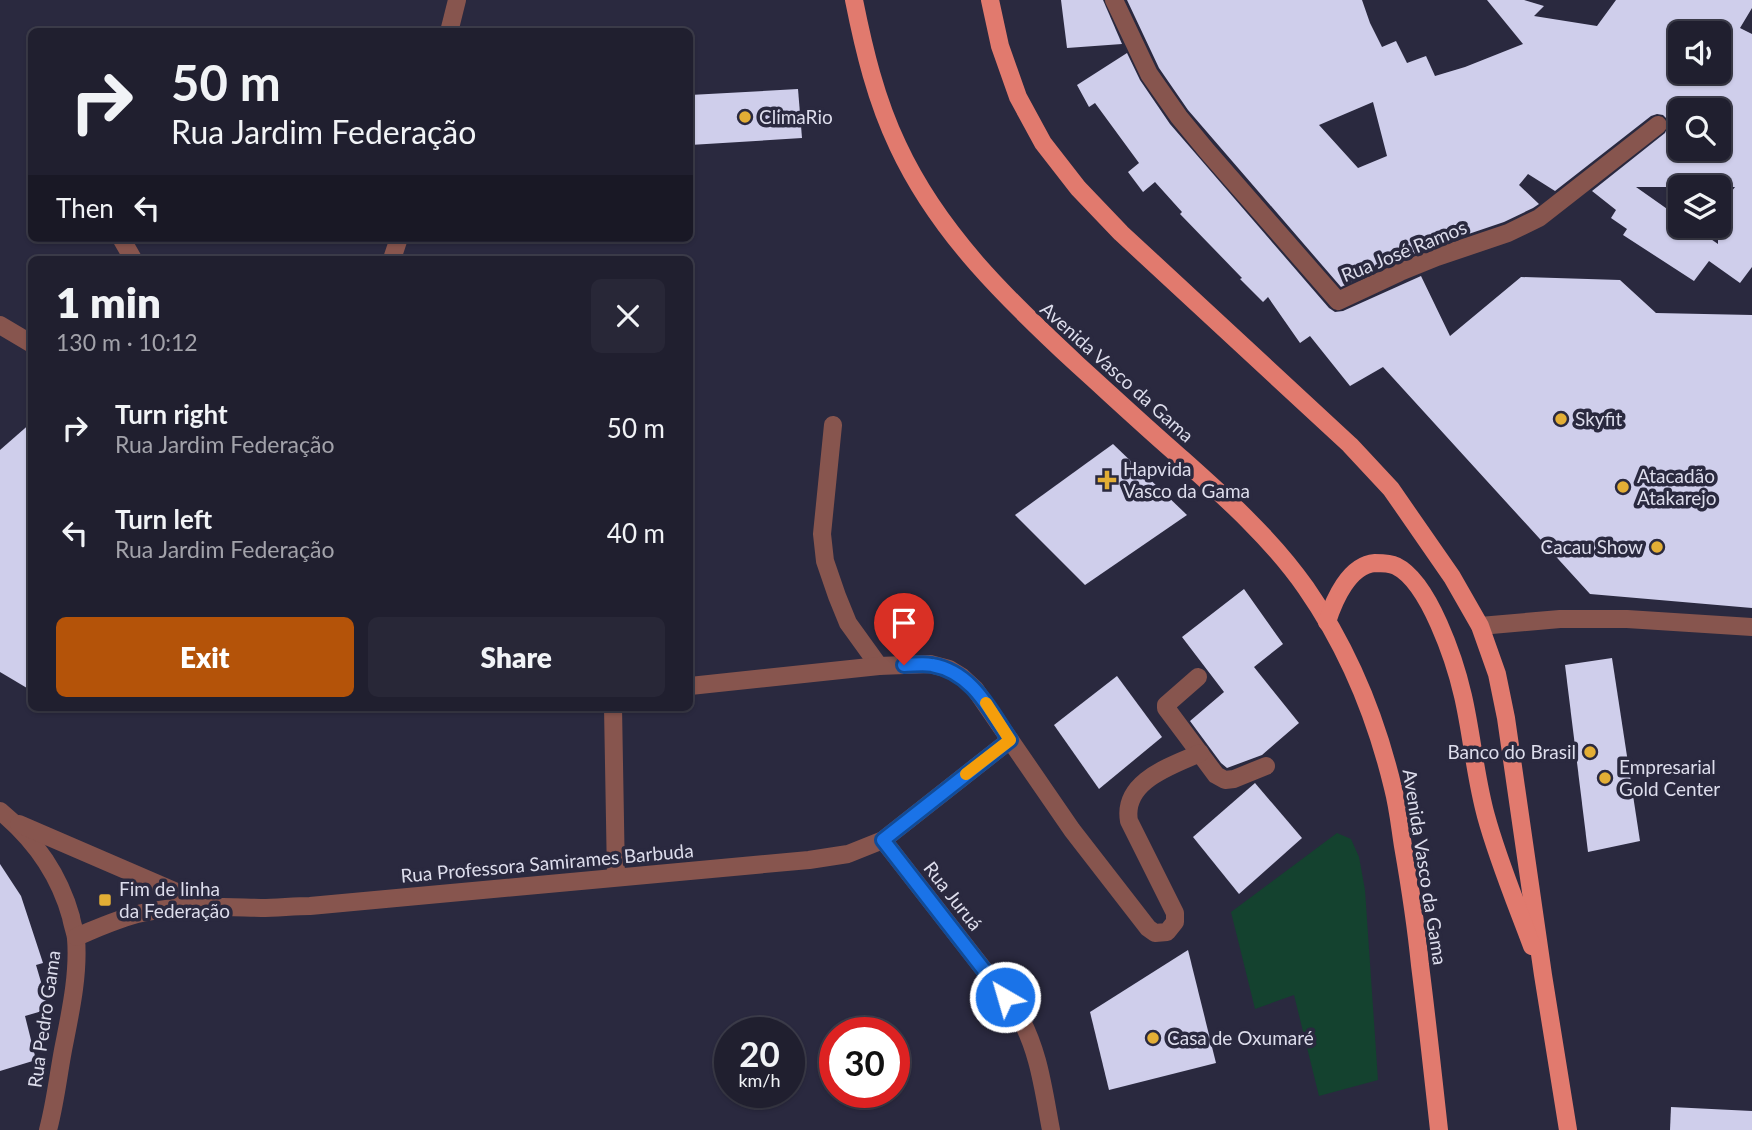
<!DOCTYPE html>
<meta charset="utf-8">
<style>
body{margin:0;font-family:Lato,sans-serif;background:#282737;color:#f1f3f6;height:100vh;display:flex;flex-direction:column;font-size:26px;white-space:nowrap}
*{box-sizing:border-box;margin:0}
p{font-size:23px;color:#a2a2aa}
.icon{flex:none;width:38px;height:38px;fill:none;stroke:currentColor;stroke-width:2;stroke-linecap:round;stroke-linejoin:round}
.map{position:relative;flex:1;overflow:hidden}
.drawer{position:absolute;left:28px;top:256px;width:665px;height:455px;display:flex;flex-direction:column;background:#201f2f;border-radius:10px;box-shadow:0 2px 5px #0004,0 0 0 2px #3d3d4b}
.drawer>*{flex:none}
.top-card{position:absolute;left:28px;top:28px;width:665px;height:214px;border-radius:10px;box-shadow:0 2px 5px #0004,0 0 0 2px #3d3d4b;background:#201f2f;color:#f1f3f6;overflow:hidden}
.buttons{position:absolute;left:1668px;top:21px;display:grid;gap:14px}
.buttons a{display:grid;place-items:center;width:63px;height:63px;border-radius:10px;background:#201f2f;box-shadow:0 2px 5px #0004,0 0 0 2px #3d3d4b;font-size:35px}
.speed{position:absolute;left:714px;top:1017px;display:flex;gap:14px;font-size:35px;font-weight:700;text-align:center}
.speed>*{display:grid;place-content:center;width:91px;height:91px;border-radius:50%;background:#201f2f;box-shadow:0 2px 5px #0004,0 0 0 2px #3d3d4b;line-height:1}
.speed small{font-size:18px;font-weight:400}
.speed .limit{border:10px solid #d22;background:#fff;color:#111}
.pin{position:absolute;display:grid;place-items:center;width:60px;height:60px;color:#fff;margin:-72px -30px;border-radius:50% 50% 50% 0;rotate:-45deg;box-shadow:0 0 7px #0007}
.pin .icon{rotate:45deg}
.me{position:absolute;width:77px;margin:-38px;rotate:322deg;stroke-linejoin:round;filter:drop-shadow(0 0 5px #0008)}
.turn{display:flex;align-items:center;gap:24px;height:147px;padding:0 28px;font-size:32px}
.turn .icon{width:91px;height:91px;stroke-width:2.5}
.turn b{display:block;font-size:49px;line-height:60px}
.then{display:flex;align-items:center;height:66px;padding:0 28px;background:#0003;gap:14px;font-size:26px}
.round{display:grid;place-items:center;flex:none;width:74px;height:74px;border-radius:10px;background:#282737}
.overview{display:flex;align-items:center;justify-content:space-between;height:119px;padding:0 28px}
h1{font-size:42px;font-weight:800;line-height:52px}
.cta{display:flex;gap:14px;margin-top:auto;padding:14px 28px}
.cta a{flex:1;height:80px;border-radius:10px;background:#b45309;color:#fff;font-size:28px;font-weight:800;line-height:80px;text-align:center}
.cta a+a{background:#282737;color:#f1f3f6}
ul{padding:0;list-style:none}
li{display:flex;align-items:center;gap:21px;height:105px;padding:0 28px}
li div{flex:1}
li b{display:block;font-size:26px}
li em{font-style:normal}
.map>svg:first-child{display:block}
.green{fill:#14422f}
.building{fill:#cfceeb;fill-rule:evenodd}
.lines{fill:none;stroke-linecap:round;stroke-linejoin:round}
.minor{stroke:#87554e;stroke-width:18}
.major{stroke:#e17a6e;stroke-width:18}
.route-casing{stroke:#114b97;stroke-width:18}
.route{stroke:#1a73e8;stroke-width:12}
.slow{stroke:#f59e0b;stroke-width:12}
.poi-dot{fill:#e3ae35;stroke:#2a293f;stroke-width:2.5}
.labels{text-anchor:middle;stroke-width:7;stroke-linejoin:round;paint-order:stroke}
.poi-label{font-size:19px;fill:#ddddec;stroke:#2a293f;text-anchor:start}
.street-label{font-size:19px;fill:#ddddec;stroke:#2a293f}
</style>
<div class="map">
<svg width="1752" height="1130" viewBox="0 0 1752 1130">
<rect width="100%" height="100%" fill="#2a293f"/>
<polygon class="green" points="1337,833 1351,839 1359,857 1365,890 1378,1080 1319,1096 1294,995 1255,1009 1231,912"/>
<g class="building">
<polygon points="1061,0 1103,0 1122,44 1067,48"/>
<path d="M1127,0H1362L1370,23L1382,47L1396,41L1407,63L1426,56L1435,76L1465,67L1523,44L1487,0H1524L1544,6L1534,16L1597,26L1616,0H1752V8L1740,28L1752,34V267L1740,283L1709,261L1694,281L1623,235L1627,229L1611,218L1616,210L1592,191L1665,133L1669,124L1667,119L1663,115L1657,114L1651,116L1555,191L1528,174L1519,185L1539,204L1533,208L1504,222L1433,246L1396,261L1341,287L1188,110L1159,68ZM1680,33H1718V72H1680ZM1373,102L1387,156L1358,168L1319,125ZM1680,110H1718V149H1680ZM1636,187H1735L1718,209V244L1692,226H1680V218Z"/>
<polygon points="1127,53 1140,80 1170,124 1329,308 1335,312 1343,311 1421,276 1450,336 1521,277 1620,280 1656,313 1752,315 1752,608 1590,594 1383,367 1350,386 1310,336 1300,343 1268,297 1263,302 1240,279 1242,278 1180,214 1182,212 1155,182 1143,192 1128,172 1139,163 1095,103 1089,107 1077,85"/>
<polygon points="798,89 802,138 690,145 690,95"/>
<polygon points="32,422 32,691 0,672 0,450"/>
<polygon points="1113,444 1187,515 1085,585 1015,515"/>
<polygon points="1244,589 1283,644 1254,667 1299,723 1262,755 1227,768 1221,763 1190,721 1224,692 1182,637"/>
<polygon points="1612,658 1640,841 1588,852 1565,665"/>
<polygon points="1117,676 1162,737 1099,789 1054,725"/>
<polygon points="1255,783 1302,838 1239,894 1193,837"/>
<polygon points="0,864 21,896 43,963 36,965 49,1009 25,1016 36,1060 0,1071"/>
<polygon points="1188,950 1216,1063 1109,1090 1090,1012"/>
<polygon points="1671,1107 1752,1111 1752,1130 1670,1130"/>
</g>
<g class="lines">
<g class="minor">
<polyline points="1114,0 1149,74 1179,117 1207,151 1338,301 1400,272 1437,257 1508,233 1539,218 1658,125"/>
<polyline points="449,32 457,0"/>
<polyline points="121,238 133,259"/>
<polyline points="392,259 399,238"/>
<polyline points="0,325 32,344"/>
<polyline points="833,425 822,534 825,561 837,596 848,623 879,666"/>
<polyline points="1480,626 1560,619 1627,619 1752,627"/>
<polyline points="1198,677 1166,705 1166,708 1216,775 1225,780 1234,779 1266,766"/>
<path d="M690,686L879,666L930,664L949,669L962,677L975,689L1072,830L1148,928L1155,933L1167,932L1175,922V913L1129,821C1122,781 1171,766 1200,753"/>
<polyline points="613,707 616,877"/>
<path d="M0,811C34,839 59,874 71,917C72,924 75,931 76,938C79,975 70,1014 63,1050C58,1077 55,1104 48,1130"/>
<polyline points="19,824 209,906"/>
<path d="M883,840L1017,1012C1039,1050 1043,1088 1051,1130"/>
<path d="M76,937C98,928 119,918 142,913C181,904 222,907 261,908C277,908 294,906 310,906L809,860L848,854L883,840L1010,740"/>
</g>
<g class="major">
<path d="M854,0C864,50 876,100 898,146C939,234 1008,300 1078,365C1109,393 1140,422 1172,450C1219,492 1269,535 1306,588C1347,647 1376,717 1393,788C1398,807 1400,827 1403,846C1410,886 1416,925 1420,965C1427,1020 1433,1075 1439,1130"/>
<polyline points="990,0 1000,46 1018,97 1043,143 1078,188 1121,233 1350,445 1391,489 1452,577 1480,626 1497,674 1506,718 1543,975 1568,1130"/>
<path d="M1327,622C1334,600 1349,565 1375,563C1382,563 1390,563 1396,566C1429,582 1455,661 1463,696C1472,735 1475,776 1486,816C1498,860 1516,903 1532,946"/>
</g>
</g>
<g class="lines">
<g class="route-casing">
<path id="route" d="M904,665C913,665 923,663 932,665C972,672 989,709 1010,740L883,840L1005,997"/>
</g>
<use href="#route" class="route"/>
<polyline class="slow" points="966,774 1010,740 986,703"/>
</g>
<g class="poi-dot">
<circle cx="745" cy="117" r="7"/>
<circle cx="1561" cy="419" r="7"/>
<path d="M1103.5 469.5h7v7h7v7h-7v7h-7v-7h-7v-7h7z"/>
<circle cx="1623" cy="487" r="7"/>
<circle cx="1657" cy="547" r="7"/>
<circle cx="1590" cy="752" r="7"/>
<circle cx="1605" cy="778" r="7"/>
<rect x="98" y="893" width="14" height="14" rx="3.5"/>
<circle cx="1153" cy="1038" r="7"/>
</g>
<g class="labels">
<g class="poi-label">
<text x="759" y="124">ClimaRio</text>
<text x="1575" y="426">Skyfit</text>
<text x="1123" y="476">Hapvida<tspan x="1123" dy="22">Vasco da Gama</tspan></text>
<text x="1637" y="483">Atacadão<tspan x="1637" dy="22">Atakarejo</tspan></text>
<text x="1643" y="554" text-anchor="end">Cacau Show</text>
<text x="1576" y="759" text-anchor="end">Banco do Brasil</text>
<text x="1619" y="774">Empresarial<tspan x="1619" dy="22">Gold Center</tspan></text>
<text x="119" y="896">Fim de linha<tspan x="119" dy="22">da Federação</tspan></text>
<text x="1167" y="1045">Casa de Oxumaré</text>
</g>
<g class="street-label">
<text transform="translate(1404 251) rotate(-22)" y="7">Rua José Ramos</text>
<text transform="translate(1117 372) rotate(42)" y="7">Avenida Vasco da Gama</text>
<text transform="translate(547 863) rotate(-5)" y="7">Rua Professora Samirames Barbuda</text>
<text transform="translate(1425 867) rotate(81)" y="7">Avenida Vasco da Gama</text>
<text transform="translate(953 896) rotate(52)" y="7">Rua Juruá</text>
<text transform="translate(44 1019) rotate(-82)" y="7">Rua Pedro Gama</text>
</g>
</g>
</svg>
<div class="buttons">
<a><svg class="icon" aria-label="sound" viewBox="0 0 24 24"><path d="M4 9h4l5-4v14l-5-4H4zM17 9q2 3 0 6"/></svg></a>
<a><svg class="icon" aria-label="search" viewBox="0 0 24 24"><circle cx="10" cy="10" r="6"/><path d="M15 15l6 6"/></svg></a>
<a><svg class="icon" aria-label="layers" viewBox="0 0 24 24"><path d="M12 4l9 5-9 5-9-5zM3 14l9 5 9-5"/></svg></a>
</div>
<div class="speed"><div>20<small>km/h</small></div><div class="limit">30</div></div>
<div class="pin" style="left:904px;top:665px;background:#d93025"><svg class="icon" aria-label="arrive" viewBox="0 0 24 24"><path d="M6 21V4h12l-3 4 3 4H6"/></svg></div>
<svg class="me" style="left:1005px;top:997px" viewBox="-20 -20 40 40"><circle r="17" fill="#1a73e8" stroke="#fff" stroke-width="3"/><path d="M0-11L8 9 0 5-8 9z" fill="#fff"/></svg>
<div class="top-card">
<div class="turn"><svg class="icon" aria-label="right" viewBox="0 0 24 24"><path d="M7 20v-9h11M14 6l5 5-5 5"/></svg><div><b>50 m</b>Rua Jardim Federação</div></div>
<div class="then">Then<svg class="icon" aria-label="left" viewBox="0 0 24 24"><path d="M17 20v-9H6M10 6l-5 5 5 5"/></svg></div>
</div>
<section class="drawer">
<div class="overview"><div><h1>1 min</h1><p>130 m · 10:12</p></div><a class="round"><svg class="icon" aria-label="close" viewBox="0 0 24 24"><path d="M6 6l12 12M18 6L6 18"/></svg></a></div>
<ul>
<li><svg class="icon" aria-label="right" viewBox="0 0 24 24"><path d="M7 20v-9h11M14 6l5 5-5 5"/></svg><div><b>Turn right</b><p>Rua Jardim Federação</p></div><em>50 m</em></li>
<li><svg class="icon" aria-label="left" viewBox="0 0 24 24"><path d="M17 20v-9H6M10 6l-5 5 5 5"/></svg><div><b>Turn left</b><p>Rua Jardim Federação</p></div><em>40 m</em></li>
</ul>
<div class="cta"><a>Exit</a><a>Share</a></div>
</section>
</div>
